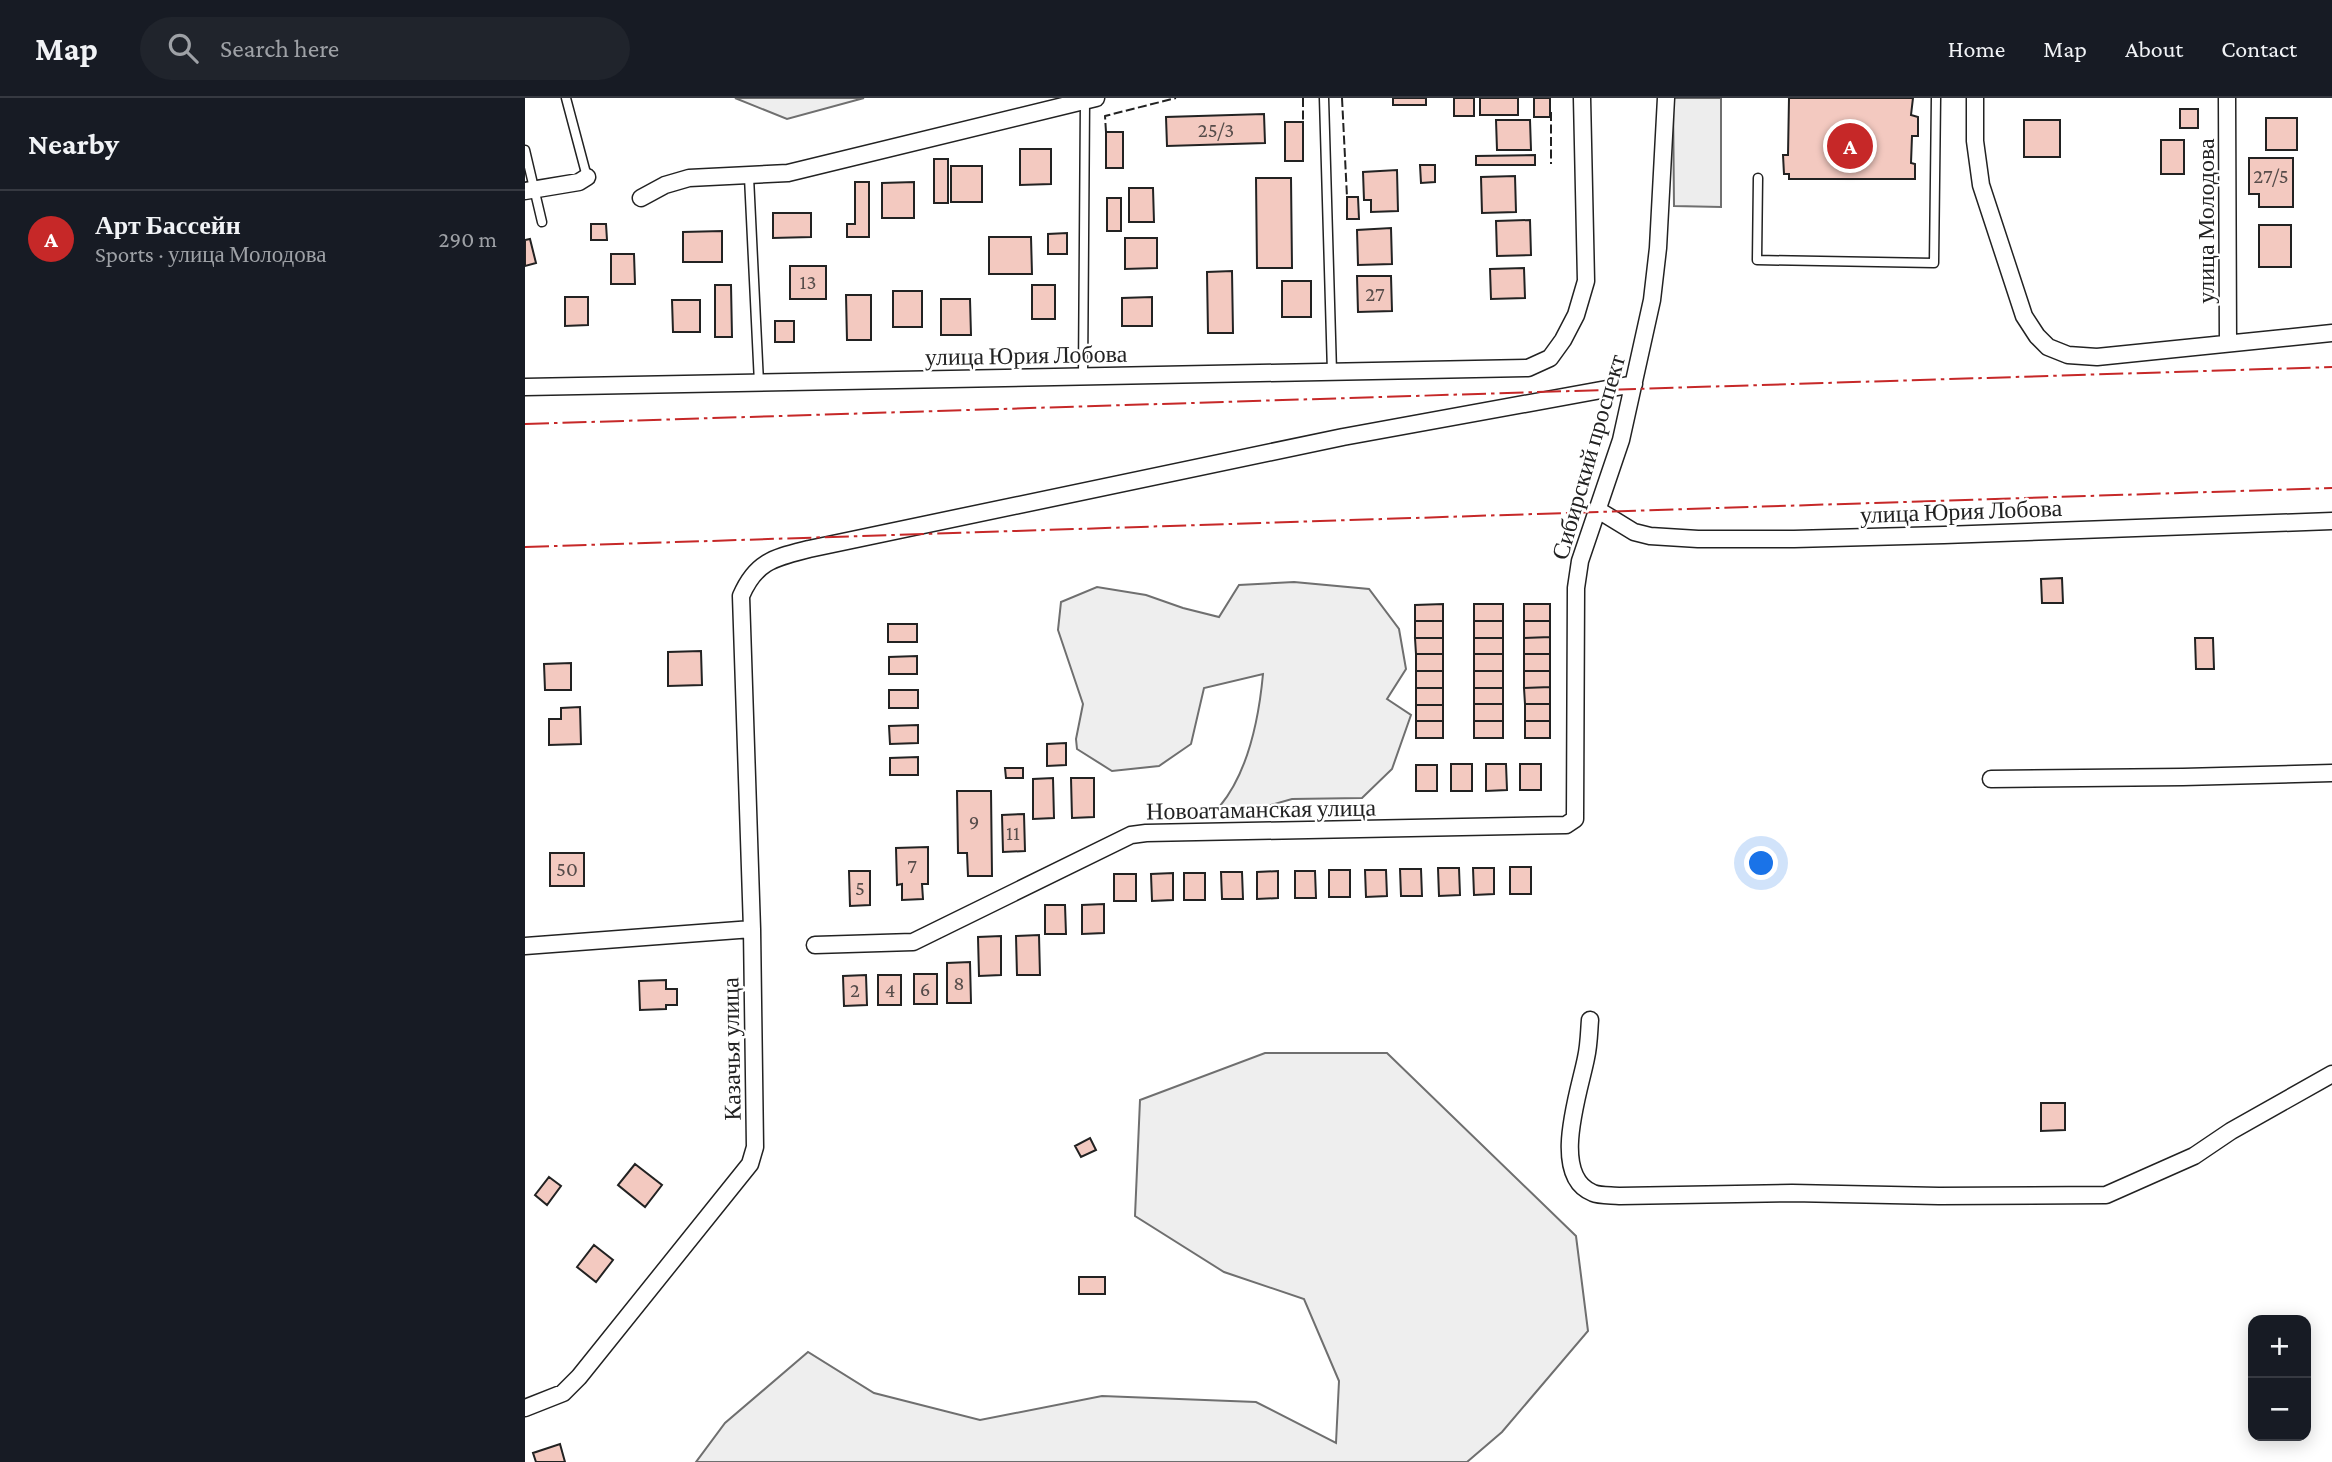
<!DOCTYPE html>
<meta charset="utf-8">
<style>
body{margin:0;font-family:"Crimson Pro",serif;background:#20242c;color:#f1f3f6}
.controls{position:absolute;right:21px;bottom:21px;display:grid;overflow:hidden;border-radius:14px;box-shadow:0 4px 18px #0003}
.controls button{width:63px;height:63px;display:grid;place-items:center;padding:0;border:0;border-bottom:2px solid #363941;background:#171b24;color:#f1f3f6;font:35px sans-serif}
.you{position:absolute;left:1237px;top:766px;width:24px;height:24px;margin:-18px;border:5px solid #fff;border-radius:50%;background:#1a73e8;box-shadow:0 0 0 10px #1a73e833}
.badge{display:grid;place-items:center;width:46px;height:46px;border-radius:50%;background:#c62828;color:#fff;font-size:23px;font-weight:700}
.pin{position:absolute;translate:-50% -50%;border:4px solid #fff;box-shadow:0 2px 7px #0006}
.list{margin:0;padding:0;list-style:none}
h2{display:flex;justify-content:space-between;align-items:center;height:91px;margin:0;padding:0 28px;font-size:30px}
h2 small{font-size:23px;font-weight:400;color:#9ea1a6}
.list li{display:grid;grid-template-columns:46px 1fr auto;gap:21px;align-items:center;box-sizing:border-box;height:98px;padding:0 28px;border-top:2px solid #363941}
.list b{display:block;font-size:26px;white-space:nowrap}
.list p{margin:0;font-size:23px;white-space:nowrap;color:#9ea1a6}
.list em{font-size:23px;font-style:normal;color:#9ea1a6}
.icon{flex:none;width:38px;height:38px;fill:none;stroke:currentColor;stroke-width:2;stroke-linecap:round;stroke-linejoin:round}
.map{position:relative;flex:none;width:1807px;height:1364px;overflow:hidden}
header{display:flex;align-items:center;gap:42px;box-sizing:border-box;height:98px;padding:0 35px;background:#171b24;border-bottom:2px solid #363941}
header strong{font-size:33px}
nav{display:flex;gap:38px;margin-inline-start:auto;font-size:24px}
.search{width:490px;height:63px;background:#20242c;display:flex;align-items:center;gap:18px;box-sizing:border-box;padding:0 24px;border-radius:38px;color:#9ea1a6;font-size:26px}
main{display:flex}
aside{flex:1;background:#171b24}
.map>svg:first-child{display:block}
.green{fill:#eee;stroke:#6f6f6f;stroke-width:2}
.parking{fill:#ededed;stroke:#6f6f6f;stroke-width:2}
.building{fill:#f3c9c0;stroke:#222;stroke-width:2}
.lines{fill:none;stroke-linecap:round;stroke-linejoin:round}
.service-casing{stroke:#222;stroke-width:11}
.minor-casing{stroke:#222;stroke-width:19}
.service{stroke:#fff;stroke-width:8}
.minor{stroke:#fff;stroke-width:16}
.fence{stroke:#222;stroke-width:2;stroke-dasharray:9 3.5;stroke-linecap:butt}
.power{stroke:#c62828;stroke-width:2;stroke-dasharray:24 5 3.5 5;stroke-linecap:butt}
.labels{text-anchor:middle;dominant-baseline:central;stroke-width:5;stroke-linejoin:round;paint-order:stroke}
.number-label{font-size:21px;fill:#564c4a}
.street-label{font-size:24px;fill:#222;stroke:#fff}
</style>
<header>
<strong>Map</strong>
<div class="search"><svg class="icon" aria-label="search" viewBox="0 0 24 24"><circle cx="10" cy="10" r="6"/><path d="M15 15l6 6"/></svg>Search here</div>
<nav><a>Home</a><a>Map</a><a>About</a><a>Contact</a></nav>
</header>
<main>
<aside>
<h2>Nearby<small></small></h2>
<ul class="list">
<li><span class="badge">A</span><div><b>Арт Бассейн</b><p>Sports · улица Молодова</p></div><em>290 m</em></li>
</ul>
</aside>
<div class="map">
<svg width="1807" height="1364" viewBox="0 0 1807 1364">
<rect width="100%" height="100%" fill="#fff"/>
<path class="green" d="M210 0H339L262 21Z
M769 484 844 491 874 531 881 571 862 601 886 617 867 671 837 700 767 701 701 720 695 708C723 674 734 619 738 576L679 590 666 646 634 668 587 673 552 651 551 641 558 606 533 532 536 504 572 489 621 497 658 510 694 519 714 487Z
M740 955H862L1051 1138 1063 1233 977 1334 942 1364H171L200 1325 283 1254 349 1295 455 1322 577 1298 731 1304 811 1345 814 1283 779 1201 699 1174 610 1118 615 1002Z"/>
<path class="parking" d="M1148 0H1196V109L1149 108Z"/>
<path class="building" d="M868 0H901V7H868Z
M929 0H949V18H929Z
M955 0H993V17H955Z
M1009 0H1025V19H1009Z
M1264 0H1388L1386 17 1393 19V38H1387L1386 65 1390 66V81H1264V76H1259L1258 57H1263Z
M1655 11H1673V30H1655Z
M739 16 740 45 642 48 641 19Z
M1741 20H1772V52H1741Z
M971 22H1005L1006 52H972Z
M1499 22H1535V59H1499Z
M760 24H778V63H760Z
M581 34H598V70H581Z
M1636 42H1659V76H1636Z
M495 51H526V86L495 87Z
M1010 57V67H951V58Z
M1724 60H1768V109H1734V96H1724Z
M409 61H423V105H409Z
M895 67H910V84L896 85Z
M426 68H457V104H426Z
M872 72 873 113 846 114V102H839L838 74Z
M990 78 991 114 957 115 956 79Z
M731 80H766L767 170H732Z
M330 84H344V139H322V126H330Z
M389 84V120H357V85Z
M604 90H628L629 124H604Z
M822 99H833L834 121H822Z
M582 100H596V133H582Z
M248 115H286V139L248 140Z
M1005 122 1006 157 972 158 971 123Z
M66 126H81L82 142H66Z
M1734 127H1766V169H1734Z
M866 130 867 166 833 167 832 132Z
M197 133V164H158V134Z
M542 135V156H523V136Z
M464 139H506L507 176H464Z
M600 140H632V170L600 171Z
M5 141 11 165 0 168V142Z
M86 156H109L110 186H86Z
M265 168H301V201H265Z
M999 170 1000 200 966 201 965 171Z
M707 173 708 235H683L682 174Z
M832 178H866L867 213 833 214Z
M757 183H786V219H757Z
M190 187H206L207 239H190Z
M507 187H530V221H507Z
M368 193H397V229H368Z
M321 197H346V242H322Z
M40 199H63V227L40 228Z
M627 199V228H597V200Z
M416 201H445L446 237H416Z
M147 202H175V234H148Z
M250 223H269V244H250Z
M1537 480 1538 505H1517L1516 481Z
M918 506V523H890V507Z
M949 506H978V523H949Z
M999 506H1025V523H999Z
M890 523H918V540H890Z
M949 523H978V540H949Z
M999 523H1025V539L999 540Z
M363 526H392V544H363Z
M1025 539V556H999V540Z
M890 540H918V556H891Z
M949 540H978V556H949Z
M1670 540H1688L1689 571H1671Z
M176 553 177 587 143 588V554Z
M891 556H918V573H891Z
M949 556H978V573H949Z
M999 556H1025V573H999Z
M392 558V576H364V559Z
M46 565V592H20L19 566Z
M891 573H918V590H891Z
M949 573H978V590H949Z
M999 573H1025V589L999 590Z
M1025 589V606H1000L999 590Z
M891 590H918V607H891Z
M949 590H978V606H949Z
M364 592H393V610H364Z
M949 606H978V623H949Z
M1000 606H1025V623H1000Z
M891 607H918V623H891Z
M55 609 56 646 24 647V621H36V610Z
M891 623H918V640H891Z
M949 623H978V640H949Z
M1000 623H1025V640H1000Z
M393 627V645L365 646 364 628Z
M541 645V667L522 668V646Z
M393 659V677H365V660Z
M926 666H947V693H926Z
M961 666H981L982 692 961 693Z
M995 666H1016V692H995Z
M891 667H912V693H891Z
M480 670H498V680H481Z
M528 680 529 720 508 721V681Z
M546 680H569V719L547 720Z
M432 693H466L467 778H443L442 755H433Z
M499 716 500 753 478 754 477 717Z
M403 749V786H397L398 801 377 802V786L372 787 371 750Z
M25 755H59V788H25Z
M985 769H1006V796H985Z
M913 770H934L935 797 914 798Z
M948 770H969V796L949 797Z
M875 771H896L897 798H876Z
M804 772H825V799H804Z
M840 772H861L862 798 841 799Z
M324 773H345V807L325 808Z
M753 773V800L732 801V774Z
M770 773H790L791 800H770Z
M696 774H717L718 801H697Z
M648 775V802L627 803 626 776Z
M659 775H680V802H659Z
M589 776H611V803H589Z
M579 806V835L557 836V807Z
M520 807H540L541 836H520Z
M514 837 515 877H492L491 838Z
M476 838V877L454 878 453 839Z
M445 864 446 905H422V865Z
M389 876H412V906H389Z
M341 877 342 907 319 908 318 878Z
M353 877H376V907H353Z
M141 882V891H152V907H141V911L115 912 114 883Z
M1516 1005H1540V1032L1516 1033Z
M565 1040 571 1052 556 1059 550 1048Z
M110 1066 137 1087 120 1109 93 1087Z
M24 1079 36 1088 22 1107 10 1097Z
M69 1147 88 1162 71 1184 52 1169Z
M554 1179H580V1196H554Z
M35 1346 40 1364H11L8 1355Z"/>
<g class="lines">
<g class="service-casing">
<path id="service" d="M41 0 62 79
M799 0 807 274
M0 52 17 124
M224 79 234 285
M1233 80 1232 162 1409 165 1411 0
M558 279 560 3"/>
</g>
<g class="minor-casing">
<path id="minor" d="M1450 0V43L1456 87 1499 218 1512 238 1523 249 1543 257 1572 259 1807 235
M1702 0 1703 245
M0 93 54 84 62 79
M116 100 140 87 164 80 263 75 571 0
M0 289 1003 270 1025 260 1038 242 1051 217 1061 183 1057 0
M1073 412 1109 434 1125 438 1173 441H1269L1419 437 1807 423
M1466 681 1658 679 1807 675
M290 847 388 844 606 737 621 735 1041 727 1050 721 1051 490 1055 463 1096 342 1127 202 1133 150 1141 0
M0 848 227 831
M1065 922C1064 934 1064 947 1061 960 1055 992 1024 1078 1068 1095 1075 1098 1087 1097 1095 1098L1267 1095 1414 1098 1581 1097 1669 1058 1706 1033 1807 976
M0 1310 38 1295 54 1279 225 1066 230 1049 227 831 216 498C231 463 249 460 284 451L818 339 1109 286"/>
</g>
<use href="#service" class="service"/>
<use href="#minor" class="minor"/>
<path class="fence" d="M778 0V24
M817 0 822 99
M1026 14V66
M581 34 580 18 651 0"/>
<path class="power" d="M0 326 1807 269
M0 449 1807 390"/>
</g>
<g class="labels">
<g class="number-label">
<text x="691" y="32">25/3</text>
<text x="1746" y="78">27/5</text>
<text x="283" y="184">13</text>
<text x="850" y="196">27</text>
<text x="449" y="724">9</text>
<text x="488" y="735">11</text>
<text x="387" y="768">7</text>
<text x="42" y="771">50</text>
<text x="335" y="790">5</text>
<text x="434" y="885">8</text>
<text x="400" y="891">6</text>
<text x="330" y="892">2</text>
<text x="365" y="892">4</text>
</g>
<g class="street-label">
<text transform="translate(1680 123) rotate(-90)">улица Молодова</text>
<text transform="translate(501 257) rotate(-1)">улица Юрия Лобова</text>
<text transform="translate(1063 359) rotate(-74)">Сибирский проспект</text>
<text transform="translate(1436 413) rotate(-2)">улица Юрия Лобова</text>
<text transform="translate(736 711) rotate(-1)">Новоатаманская улица</text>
<text transform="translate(206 951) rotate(-91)">Казачья улица</text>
</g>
</g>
</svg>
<div class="controls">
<button>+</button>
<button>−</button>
</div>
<div class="you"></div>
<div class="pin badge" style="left:1325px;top:48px">A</div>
</div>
</main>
